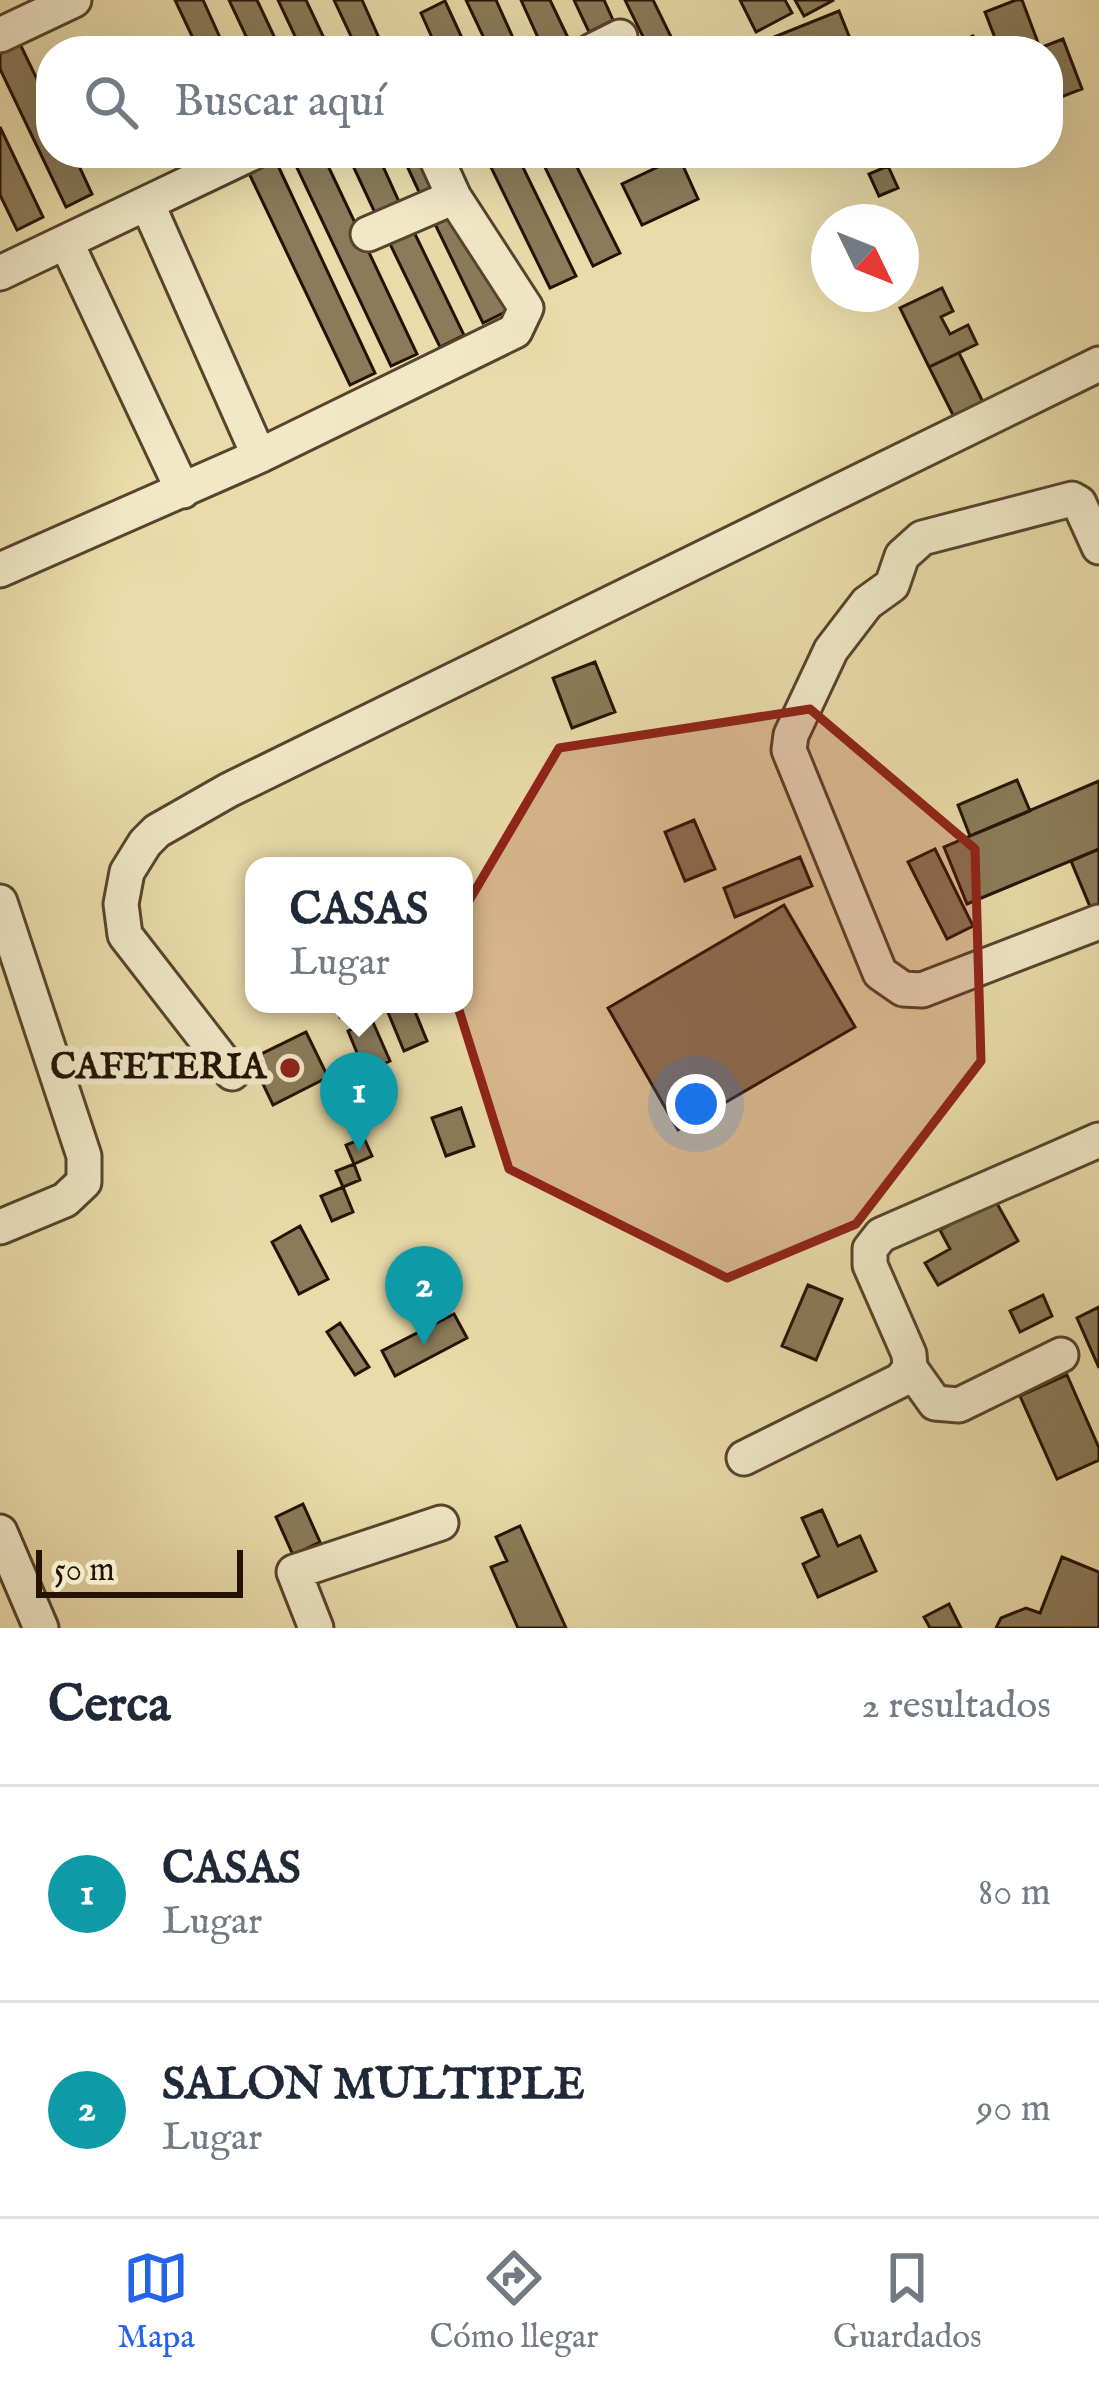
<!DOCTYPE html>
<html lang="es">
<meta charset="utf-8">
<style>
body{margin:0;font-family:"IM FELL English",serif;background:#f6f6f7;color:#1f2937}
.compass{position:absolute;left:811px;top:204px;width:108px;height:108px;border-radius:50%;background:#fff;box-shadow:0 12px 48px #0002;rotate:133deg}
.scale{position:absolute;left:36px;bottom:30px;width:207px;box-sizing:border-box;padding-left:12px;border:6px solid #251204;border-top:0;font-size:33px;line-height:42px;white-space:nowrap;color:#251204;-webkit-text-stroke:9px #f1e8c8;paint-order:stroke}
.you{position:absolute;left:696px;top:1104px;width:42px;height:42px;margin:-30px;border:9px solid #fff;border-radius:50%;background:#1a73e8;box-shadow:0 0 0 18px #1a73e833}
.badge{display:grid;place-items:center;width:78px;height:78px;border-radius:50%;background:#2563eb;color:#fff;font-size:39px;font-weight:700}
.pin{position:absolute;translate:-50% -99px;filter:drop-shadow(0 3px 6px #0008)}
.pin::after{content:'';position:absolute;top:63px;width:42px;height:36px;background:inherit;clip-path:polygon(0 0,100% 0,50% 100%)}
.popup{position:absolute;left:245px;top:857px;width:228px;height:156px;box-sizing:border-box;display:grid;place-content:center;border-radius:24px;background:#fff;filter:drop-shadow(0 3px 9px #0005);font-size:39px;white-space:nowrap;color:#747a83}
.popup b{font-size:45px;color:#1f2937}
.popup::after{content:'';position:absolute;left:50%;top:100%;margin-left:-24px;border:24px solid transparent;border-top-color:#fff}
.list{margin:0;padding:0;list-style:none}
h2{display:flex;justify-content:space-between;align-items:center;height:156px;margin:0;padding:0 48px;font-size:51px}
h2 small{font-size:39px;font-weight:400;color:#747a83}
.list li{display:grid;grid-template-columns:78px 1fr auto;gap:36px;align-items:center;box-sizing:border-box;height:216px;padding:0 48px;border-top:3px solid #e0e1e3}
.list b{display:block;font-size:45px;white-space:nowrap}
.list p{margin:0;font-size:39px;white-space:nowrap;color:#747a83}
.list em{font-size:39px;font-style:normal;color:#747a83}
.icon{flex:none;width:66px;height:66px;fill:none;stroke:currentColor;stroke-width:2;stroke-linecap:round;stroke-linejoin:round}
.map{position:relative;flex:none;width:1099px;height:1628px;overflow:hidden}
.search{position:absolute;background:#fff;box-shadow:0 12px 48px #0002;left:36px;right:36px;top:36px;height:132px;display:flex;align-items:center;gap:30px;box-sizing:border-box;padding:0 42px;border-radius:48px;color:#747a83;font-size:45px}
.sheet{height:588px;background:#fff}
nav{display:flex;justify-content:space-around;align-items:center;box-sizing:border-box;height:168px;border-top:3px solid #e0e1e3;background:#fff;font-size:33px;color:#747a83}
nav a{display:grid;justify-items:center;gap:6px}
nav .on{color:#2563eb}
.map>svg:first-child{display:block}
.building{fill:#8b7b5a;stroke:#251204;stroke-width:3}
.lines{fill:none;stroke-linecap:round;stroke-linejoin:round}
.minor-casing{stroke:#56442e;stroke-width:39}
.minor{stroke:#f1e8c8;stroke-width:33}
.marked{fill:#8f2418;fill-opacity:0.2;stroke:#8f2418;stroke-width:9;stroke-linejoin:round}
.poi-dot{fill:#8f2418;stroke:#f1e8c8;stroke-width:4.5}
.labels{text-anchor:middle;dominant-baseline:central;stroke-width:12;stroke-linejoin:round;paint-order:stroke}
.poi-label{font-size:36px;font-weight:bold;fill:#251204;stroke:#f1e8c8;text-anchor:end}
</style>
<div class="map">
<svg width="1099" height="1628" viewBox="0 0 1099 1628">
<rect width="100%" height="100%" fill="#eadcaa"/>
<filter id="stains"><feTurbulence type="fractalNoise" baseFrequency=".00167" numOctaves="4"/><feColorMatrix values="0 0 0 0 .2 0 0 0 0 .09 0 0 0 0 .02 0 0 0 .5 -.17"/></filter>
<radialGradient id="worn" r=".72"><stop offset=".6" stop-color="#630" stop-opacity="0"/><stop offset="1" stop-color="#630" stop-opacity=".3"/></radialGradient>
<path class="building" d="M175 0H203L226 51H199Z
M229 0H257L281 51H253Z
M278 0H306L330 51H302Z
M334 0H362L379 38 357 49Z
M466 0H496L519 51H490Z
M521 0H550L570 42 544 51Z
M574 0H604L613 20 589 32Z
M625 0H653L678 51H650Z
M740 0H785L792 13 756 32Z
M795 0H834L804 16Z
M1016 0H1022L1040 48 1000 51 985 12Z
M445 1 468 51H438L421 13Z
M839 11 855 51H739Z
M973 36 979 51H938Z
M1063 39 1082 89 1048 102V51H1032Z
M20 44 51 108V153H73L92 194 66 207 0 69V54Z
M0 127 43 217 17 230 0 195Z
M290 153H322L417 354 391 366Z
M347 153H377L400 204 376 215Z
M401 153H430L444 182 420 194Z
M484 153H516L576 276 550 288Z
M538 153H570L620 253 593 266Z
M273 155 375 373 350 385 246 167Z
M679 157 698 199 642 225 622 184Z
M888 166 898 188 879 196 869 174Z
M458 208 507 311 483 323 433 220Z
M414 232 464 335 440 347 390 244Z
M942 288 953 311 941 317 950 334 968 325 977 344 929 367 900 308Z
M959 353 984 404 955 419 929 367Z
M595 662 615 712 572 728 553 678Z
M1017 780 1030 811 970 836 958 805Z
M1099 781V849L967 904 944 847Z
M694 820 715 869 685 881 665 832Z
M935 849 973 926 947 939 908 862Z
M1099 849V906L1091 909 1071 861Z
M800 857 812 886 735 917 724 888Z
M784 905 855 1027 678 1130 608 1008Z
M334 1004H362L364 1007 340 1017Z
M402 1004H412L427 1041 404 1051 387 1010Z
M372 1020 390 1061 365 1072 348 1031Z
M306 1032 328 1077 273 1105 251 1059Z
M461 1108 474 1146 446 1156 432 1118Z
M364 1138 372 1156 354 1164 346 1145Z
M354 1164 360 1180 343 1187 336 1171Z
M343 1187 353 1212 332 1221 321 1196Z
M995 1200 1018 1241 938 1285 925 1263 950 1249 940 1230Z
M300 1226 328 1279 299 1294 272 1242Z
M808 1285 842 1299 816 1360 782 1346Z
M1043 1295 1052 1316 1020 1332 1010 1311Z
M1099 1307V1368L1077 1318Z
M454 1314 467 1338 395 1376 382 1351Z
M340 1323 369 1367 355 1375 327 1332Z
M1067 1375 1099 1448V1460L1057 1479 1020 1396Z
M303 1504 320 1542 293 1555 276 1517Z
M822 1510 838 1546 860 1536 876 1571 818 1597 803 1564 819 1556 802 1518Z
M520 1526 566 1628H518L491 1567 507 1561 496 1537Z
M1062 1557 1099 1572V1628H996L1001 1618 1026 1608 1040 1613Z
M949 1604 961 1628H930L924 1617Z"/>
<g class="lines">
<g class="minor-casing">
<path id="minor" d="M0 35 74 0
M592 51 620 37
M147 203 259 456
M368 234 454 197
M66 242 183 491
M0 273 252 153
M1099 547 1079 503 1072 499 922 538 902 556 892 585 867 603 831 650 791 735 789 750 880 973 903 989 922 990 1099 922
M0 570 259 456 515 331 526 308 454 197 434 153
M0 902 84 1156V1182L65 1200 0 1227
M232 1073 125 935 121 904 127 872 145 843 157 831 229 790 1099 364
M1061 1355 959 1405 935 1403 910 1368 909 1354 870 1265V1249L881 1235 1099 1140
M744 1458 901 1380 910 1368
M0 1532 41 1628
M316 1628 294 1572 441 1523"/>
</g>
<use href="#minor" class="minor"/>
</g>
<path class="marked" d="M810 709 975 849 981 1061 856 1224 727 1278 509 1169 440 950 559 748Z"/>
<circle class="poi-dot" cx="290" cy="1068" r="12"/>
<g class="labels">
<g class="poi-label">
<text x="266" y="1068">CAFETERIA</text>
</g>
</g>
<rect width="100%" height="100%" filter="url(#stains)"/>
<rect width="100%" height="100%" fill="url(#worn)"/>
</svg>
<svg class="compass" viewBox="-18 -18 36 36"><path d="M0-13l5 13h-10z" fill="#e53935"/><path d="M0 13l5-13h-10z" fill="#747a83"/></svg>
<div class="scale">50 m</div>
<div class="you"></div>
<div class="pin badge" style="left:359px;top:1151px;background:#0f9aa8">1</div>
<div class="popup"><b>CASAS</b>Lugar</div>
<div class="pin badge" style="left:424px;top:1345px;background:#0f9aa8">2</div>
<div class="search"><svg class="icon" aria-label="search" viewBox="0 0 24 24"><circle cx="10" cy="10" r="6"/><path d="M15 15l6 6"/></svg>Buscar aquí</div>
</div>
<section class="sheet">
<h2>Cerca<small>2 resultados</small></h2>
<ul class="list">
<li><span class="badge" style="background:#0f9aa8">1</span><div><b>CASAS</b><p>Lugar</p></div><em>80 m</em></li>
<li><span class="badge" style="background:#0f9aa8">2</span><div><b>SALON MULTIPLE</b><p>Lugar</p></div><em>90 m</em></li>
</ul>
</section>
<nav>
<a class="on"><svg class="icon" aria-label="map" viewBox="0 0 24 24"><path d="M3 6l6-2 6 2 6-2v14l-6 2-6-2-6 2zM9 4v14M15 6v14"/></svg>Mapa</a>
<a><svg class="icon" aria-label="directions" viewBox="0 0 24 24"><path d="M12 3l9 9-9 9-9-9zM9 14v-3h6M13 9l2 2-2 2"/></svg>Cómo llegar</a>
<a><svg class="icon" aria-label="saved" viewBox="0 0 24 24"><path d="M7 4h10v16l-5-4-5 4z"/></svg>Guardados</a>
</nav>
